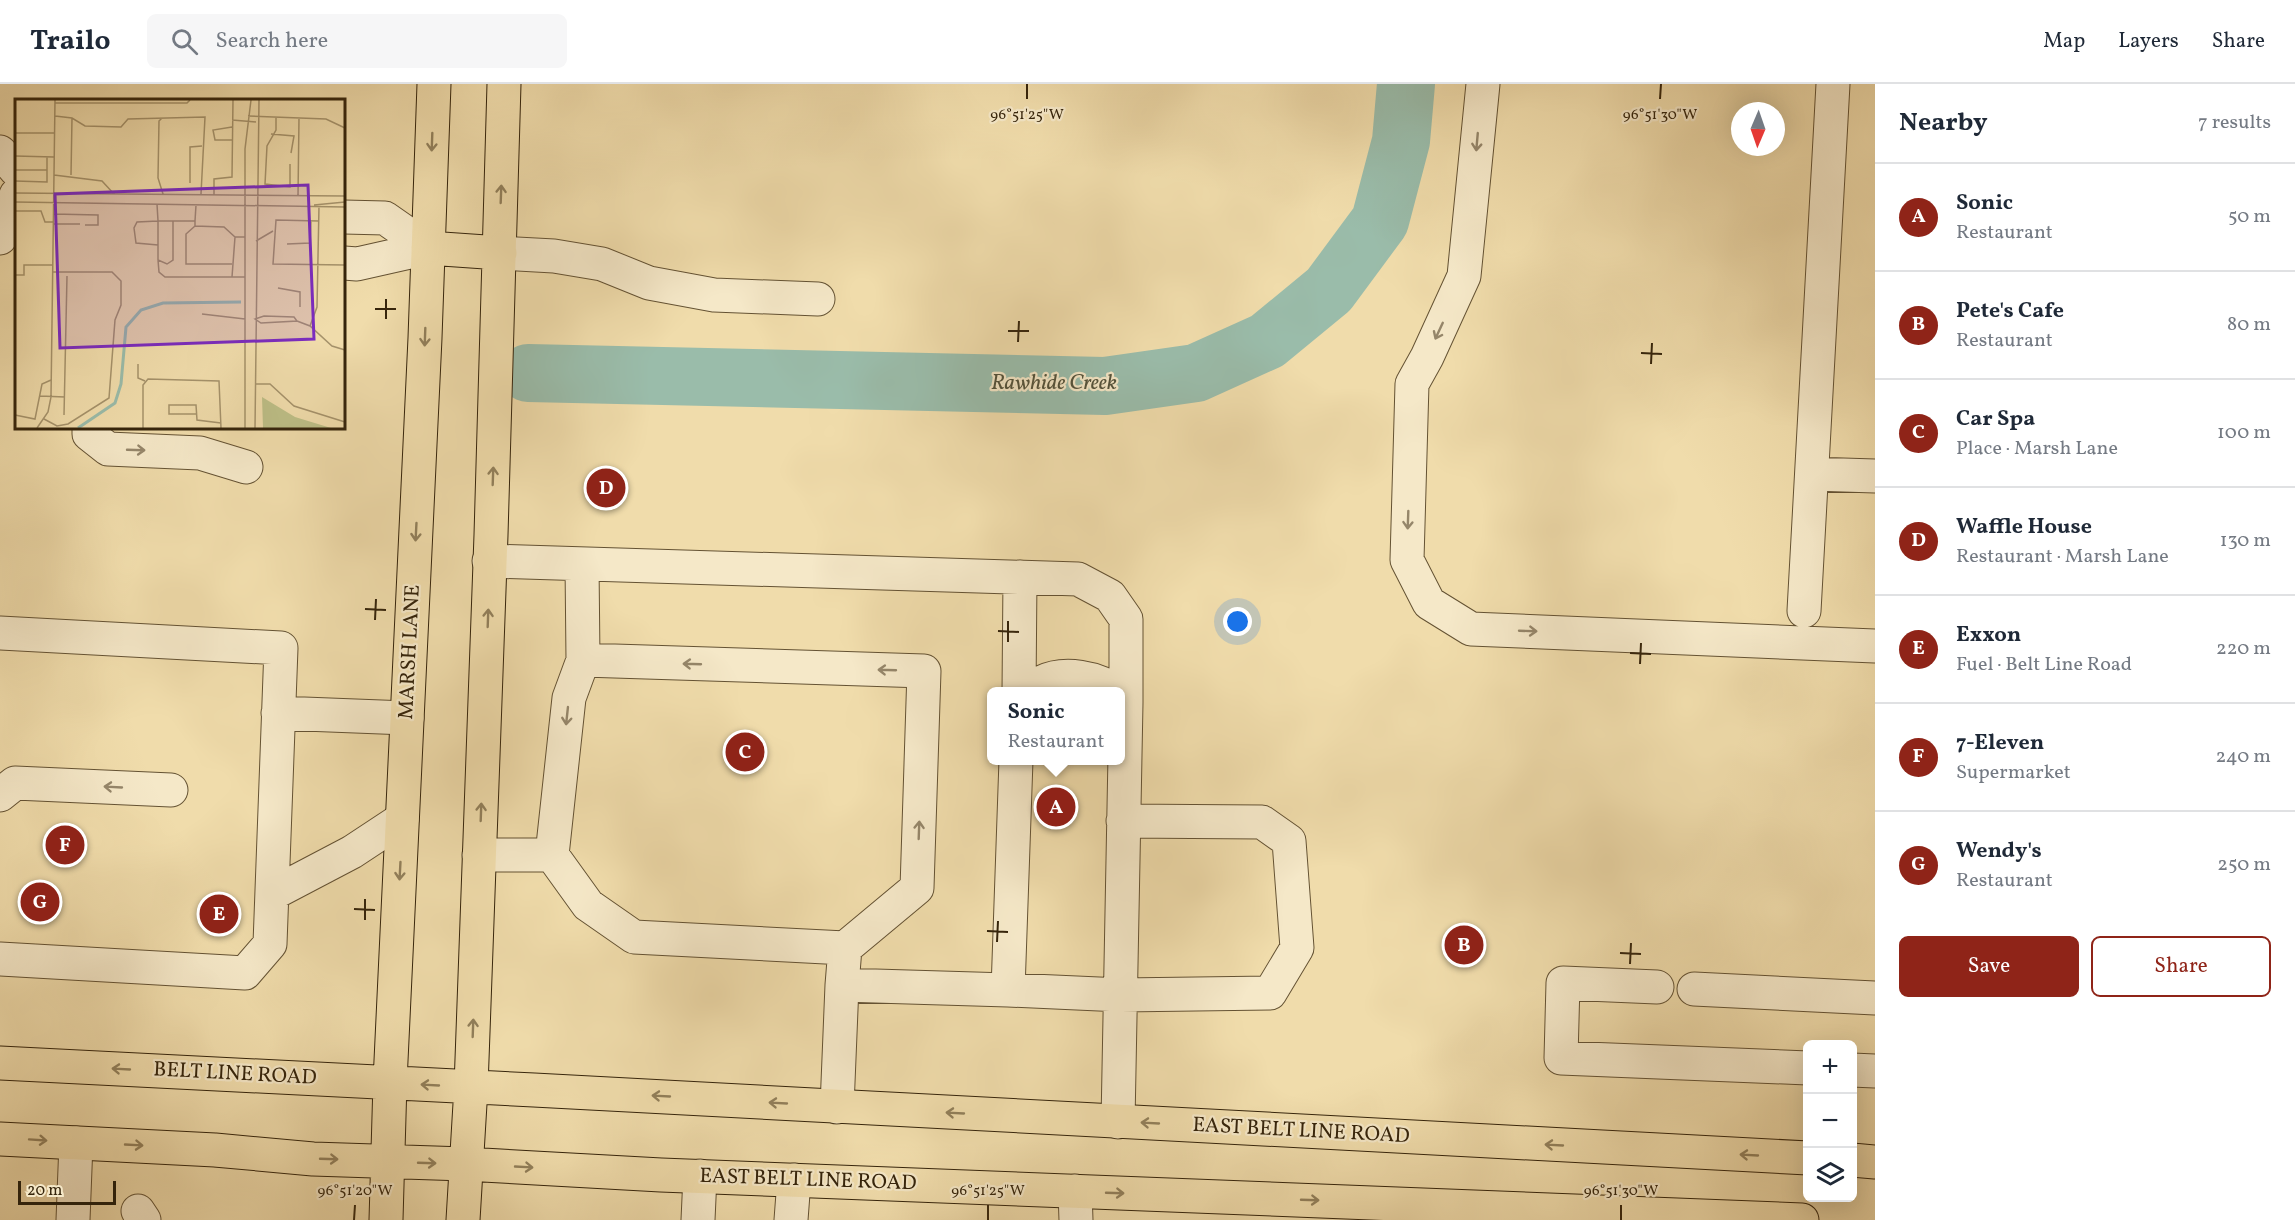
<!DOCTYPE html>
<meta charset="utf-8">
<style>
body{margin:0;font-family:Vollkorn,serif;background:#f6f6f7;color:#1f2937}
.controls{position:absolute;right:18px;bottom:18px;display:grid;overflow:hidden;border-radius:9px;box-shadow:0 6px 24px #0002}
.controls button{width:54px;height:54px;display:grid;place-items:center;padding:0;border:0;border-bottom:2px solid #e0e1e3;background:#fff;color:#1f2937;font:30px sans-serif}
.compass{position:absolute;left:1731px;top:18px;width:54px;height:54px;border-radius:50%;background:#fff;box-shadow:0 6px 24px #0002;rotate:182deg}
.scale{position:absolute;left:18px;bottom:15px;width:98px;box-sizing:border-box;padding-left:6px;border:3px solid #35240b;border-top:0;font-size:16px;line-height:21px;white-space:nowrap;color:#35240b;-webkit-text-stroke:4px #f5e8c8;paint-order:stroke}
.you{position:absolute;left:1238px;top:538px;width:21px;height:21px;margin:-15px;border:4px solid #fff;border-radius:50%;background:#1a73e8;box-shadow:0 0 0 9px #1a73e833}
.badge{display:grid;place-items:center;width:39px;height:39px;border-radius:50%;background:#8f2418;color:#fff;font-size:20px;font-weight:700}
.pin{position:absolute;translate:-50% -50%;border:3px solid #fff;box-shadow:0 2px 6px #0006}
.popup{position:absolute;left:987px;top:603px;width:138px;height:78px;box-sizing:border-box;display:grid;place-content:center;border-radius:9px;background:#fff;filter:drop-shadow(0 2px 4px #0005);font-size:20px;white-space:nowrap;color:#747a83}
.popup b{font-size:22px;color:#1f2937}
.popup::after{content:'';position:absolute;left:50%;top:100%;margin-left:-12px;border:12px solid transparent;border-top-color:#fff}
.list{margin:0;padding:0;list-style:none}
h2{display:flex;justify-content:space-between;align-items:center;height:78px;margin:0;padding:0 24px;font-size:26px}
h2 small{font-size:20px;font-weight:400;color:#747a83}
.list li{display:grid;grid-template-columns:39px 1fr auto;gap:18px;align-items:center;box-sizing:border-box;height:108px;padding:0 24px;border-top:2px solid #e0e1e3}
.list b{display:block;font-size:22px;white-space:nowrap}
.list p{margin:0;font-size:20px;white-space:nowrap;color:#747a83}
.list em{font-size:20px;font-style:normal;color:#747a83}
.actions{display:flex;gap:12px;padding:18px 24px}
.actions a{flex:1;padding:14px 0;border:2px solid #8f2418;border-radius:9px;text-align:center;font-size:21px;color:#8f2418}
.actions .main{background:#8f2418;color:#fff}
.icon{flex:none;width:33px;height:33px;fill:none;stroke:currentColor;stroke-width:2;stroke-linecap:round;stroke-linejoin:round}
.map{position:relative;flex:none;width:1875px;height:1136px;overflow:hidden}
header{display:flex;align-items:center;gap:36px;box-sizing:border-box;height:84px;padding:0 30px;background:#fff;border-bottom:2px solid #e0e1e3}
header strong{font-size:28px}
nav{display:flex;gap:33px;margin-inline-start:auto;font-size:21px}
.search{width:420px;height:54px;background:#f6f6f7;display:flex;align-items:center;gap:15px;box-sizing:border-box;padding:0 21px;border-radius:9px;color:#747a83;font-size:22px}
main{display:flex}
aside{flex:1;background:#fff}
.map>svg:first-child{display:block}
.lines{fill:none;stroke-linecap:round;stroke-linejoin:round}
.river{stroke:#9abcaa;stroke-width:58}
.minor-casing{stroke:#645233;stroke-width:35}
.major-casing{stroke:#35240b;stroke-width:35}
.minor{stroke:#f5e8c8;stroke-width:33}
.major{stroke:#f0dcab;stroke-width:33}
.oneway{stroke:#92805b}
.oneway2{stroke:#95866a}
.ticks{fill:none;stroke:#35240b;stroke-width:2}
.labels{text-anchor:middle;dominant-baseline:central;stroke-width:4.5;stroke-linejoin:round;paint-order:stroke}
.street-label{font-size:21px;fill:#35240b;stroke:#f5e8c8}
.water-label{font-size:22px;font-style:italic;fill:#53523b;stroke:#f5e8c8}
.inset-river{fill:none;stroke:#9abcaa;stroke-width:3}
.inset-road{fill:none;stroke:#a5926b;stroke-width:1.5}
.view{fill:#7b2cbf;fill-opacity:0.15;stroke:#7b2cbf;stroke-width:3}
.inset-edge{fill:none;stroke:#35240b;stroke-width:3}
.ticks-label{font-size:15px;text-anchor:middle;fill:#35240b;stroke:#f5e8c8;stroke-width:4.5;stroke-linejoin:round;paint-order:stroke}
</style>
<header>
<strong>Trailo</strong>
<div class="search"><svg class="icon" aria-label="search" viewBox="0 0 24 24"><circle cx="10" cy="10" r="6"/><path d="M15 15l6 6"/></svg>Search here</div>
<nav><a>Map</a><a>Layers</a><a>Share</a></nav>
</header>
<main>
<div class="map">
<svg width="1875" height="1136" viewBox="0 0 1875 1136">
<rect width="100%" height="100%" fill="#f0dcab"/>
<filter id="stains"><feTurbulence type="fractalNoise" baseFrequency=".00333" numOctaves="4"/><feColorMatrix values="0 0 0 0 .2 0 0 0 0 .09 0 0 0 0 .02 0 0 0 .5 -.17"/></filter>
<radialGradient id="worn" r=".72"><stop offset=".6" stop-color="#630" stop-opacity="0"/><stop offset="1" stop-color="#630" stop-opacity=".3"/></radialGradient>
<g class="lines">
<path class="river" d="M528 289 1105 302 1196 289 1267 257 1329 206 1380 137 1401 57 1406 0"/>
<g class="minor-casing">
<path id="minor" d="M1483 0 1464 192 1427 273 1412 300 1407 476 1429 519 1471 545 1875 562
M0 68 16 86
M344 133 385 134 428 164
M0 154 16 111
M500 169 554 172 602 180 649 199 714 211 818 215
M344 179 357 180 428 164
M89 344V350L108 365 200 369 246 383
M1812 390 1875 392
M489 477 1078 495 1110 512 1126 535V619
M1804 527 1833 0
M0 549 281 564 270 860 245 889 0 875
M583 576 924 587 917 804 845 864
M1019 608 1020 493
M1031 608C1035 604 1038 600 1042 598 1064 587 1098 593 1116 608
M278 629 407 634
M1016 676 1008 906 1121 911 1270 909 1297 864 1289 757 1262 738 1123 737
M0 711 15 699 171 706
M479 771H552L588 821 634 853 845 864 842 901
M552 771 569 614 583 576 582 480
M272 810 352 768 402 735
M1657 903 1563 899 1561 974 1808 984
M1694 905 1875 914
M1852 986 1875 987
M837 1023 842 901 1008 906
M1118 1038 1126 619 1120 613
M1075 1107 1076 1136
M138 1127 144 1136
M73 1136 76 1059
M698 1136 700 1092
M791 1136 794 1096"/>
</g>
<g class="major-casing">
<path id="major" d="M428 164 500 169
M0 979 534 1006 1808 1074
M0 1055 215 1066 313 1075 465 1080 661 1091 1802 1136
M1852 1076 1875 1078
M386 1136 390 998 425 254 434 0
M463 1136 471 1003 491 451 504 0"/>
</g>
<use href="#minor" class="minor"/>
<use href="#major" class="major"/>
</g>
<defs><path id="oneway-shaft" d="M-6 0H5M1.5-3L5.5 0L1.5 3" fill="none" stroke-width="1.6" stroke-linecap="round" stroke-linejoin="round" transform="scale(1.5)"/></defs>
<g class="oneway">
<use href="#oneway-shaft" transform="translate(432 58) rotate(92)"/>
<use href="#oneway-shaft" transform="translate(501 110) rotate(-88)"/>
<use href="#oneway-shaft" transform="translate(425 253) rotate(92)"/>
<use href="#oneway-shaft" transform="translate(493 392) rotate(-88)"/>
<use href="#oneway-shaft" transform="translate(416 448) rotate(93)"/>
<use href="#oneway-shaft" transform="translate(488 534) rotate(-88)"/>
<use href="#oneway-shaft" transform="translate(481 728) rotate(-88)"/>
<use href="#oneway-shaft" transform="translate(400 787) rotate(93)"/>
<use href="#oneway-shaft" transform="translate(473 944) rotate(-88)"/>
<use href="#oneway-shaft" transform="translate(121 985) rotate(-177)"/>
<use href="#oneway-shaft" transform="translate(430 1001) rotate(-177)"/>
<use href="#oneway-shaft" transform="translate(661 1012) rotate(-177)"/>
<use href="#oneway-shaft" transform="translate(778 1019) rotate(-177)"/>
<use href="#oneway-shaft" transform="translate(955 1029) rotate(-177)"/>
<use href="#oneway-shaft" transform="translate(1150 1039) rotate(-177)"/>
<use href="#oneway-shaft" transform="translate(38 1056) rotate(4)"/>
<use href="#oneway-shaft" transform="translate(134 1061) rotate(3)"/>
<use href="#oneway-shaft" transform="translate(1554 1061) rotate(-177)"/>
<use href="#oneway-shaft" transform="translate(1749 1071) rotate(-177)"/>
<use href="#oneway-shaft" transform="translate(329 1075) rotate(2)"/>
<use href="#oneway-shaft" transform="translate(427 1079) rotate(2)"/>
<use href="#oneway-shaft" transform="translate(524 1083) rotate(3)"/>
<use href="#oneway-shaft" transform="translate(1115 1109) rotate(2)"/>
<use href="#oneway-shaft" transform="translate(1310 1116) rotate(2)"/>
</g>
<g class="oneway2">
<use href="#oneway-shaft" transform="translate(1477 58) rotate(95)"/>
<use href="#oneway-shaft" transform="translate(1439 247) rotate(115)"/>
<use href="#oneway-shaft" transform="translate(136 366) rotate(2)"/>
<use href="#oneway-shaft" transform="translate(1408 436) rotate(92)"/>
<use href="#oneway-shaft" transform="translate(1528 547) rotate(2)"/>
<use href="#oneway-shaft" transform="translate(692 580) rotate(-178)"/>
<use href="#oneway-shaft" transform="translate(887 586) rotate(-178)"/>
<use href="#oneway-shaft" transform="translate(567 632) rotate(96)"/>
<use href="#oneway-shaft" transform="translate(113 703) rotate(-177)"/>
<use href="#oneway-shaft" transform="translate(919 746) rotate(-88)"/>
</g>
<path class="ticks" d="M1027 15V0M1660 15 1661 0M375 225H396M386 235V215M1008 247H1029M1018 258 1019 237M1641 269 1662 270M1651 280 1652 259M365 525 386 526M375 536 376 515M998 547 1019 548M1008 558V537M1630 569 1651 570M1640 580 1641 559M354 825 375 826M365 836V815M987 847 1008 848M997 858 998 837M1620 869 1641 870M1630 880 1631 859M354 1136 355 1121M988 1136V1121M1621 1136V1121"/>
<g class="labels">
<g class="street-label">
<text transform="translate(410 568) rotate(-87)">MARSH LANE</text>
<text transform="translate(235 990) rotate(3)">BELT LINE ROAD</text>
<text transform="translate(1301 1047) rotate(3)">EAST BELT LINE ROAD</text>
<text transform="translate(808 1096) rotate(2)">EAST BELT LINE ROAD</text>
</g>
<g class="water-label">
<text x="1054" y="299">Rawhide Creek</text>
</g>
</g>
<g transform="translate(15 15)">
<rect width="330" height="330" fill="#f0dcab"/>
<path d="M247 298 280 318 316 329H248Z" fill="#bdbf87"/>
<path class="inset-river" d="M63 329 100 304 106 285 111 228 126 211 148 204 226 203"/>
<path class="inset-road" d="M40 4H172L175 1M40 17 57 19 70 27 106 28 113 20 190 18 186 95M233 17 311 20 330 29M147 19 144 22 143 79 148 95M261 19V31L252 47 250 85 275 88V65M217 21 241 23M0 34H40M256 35 279 37 276 54M217 41H200L198 31 217 28M0 57 39 58M0 71H32V58M39 76 87 82 99 95M56 76 57 19M0 82 32 83V71M175 84V48L187 47M0 94 330 97M199 96V80L217 78 218 1M283 97 284 19M0 103 330 108M142 105 143 122V161L152 165 158 161V122H143L122 123 119 129 121 144 143 146M299 106 330 103M0 112H26L30 123H38M38 115 83 116V126H70M158 122H180L181 106M180 122V127L209 128 220 138H230M304 122 261 121 258 165 330 166M38 125H65M180 127 171 135V165H217M241 142 258 132M272 145 295 144 296 122M143 161 144 173 150 178H230M0 176H9V166H37M217 178 220 138M263 189 285 193V208M187 215 230 220M249 217 279 218 282 222 246 224 240 220ZM282 222 295 227 317 247 330 251M295 227 302 208 304 107M123 265V279L130 282M240 285H255L279 307 330 323M25 297 50 298M181 315H154V306H181L182 321 206 324M0 316 20 320 27 285 36 281M49 316 52 177M29 320 42 327 53 325 94 299 100 221 106 206V182L97 173H37M22 329 33 313 36 298 40 1M128 329V286L133 280 204 282 206 329M230 329V50L236 1M240 329 244 1"/>
<path class="view" d="M293 86 299 240 45 249 40 95Z"/>
<rect width="330" height="330" class="inset-edge"/>
</g>
<g class="ticks-label">
<text x="1027" y="35">96°51'25"W</text>
<text x="1660" y="35">96°51'30"W</text>
<text x="355" y="1111">96°51'20"W</text>
<text x="988" y="1111">96°51'25"W</text>
<text x="1621" y="1111">96°51'30"W</text>
</g>
<rect width="100%" height="100%" filter="url(#stains)"/>
<rect width="100%" height="100%" fill="url(#worn)"/>
</svg>
<div class="controls">
<button>+</button>
<button>−</button>
<button><svg class="icon" aria-label="layers" viewBox="0 0 24 24"><path d="M12 4l9 5-9 5-9-5zM3 14l9 5 9-5"/></svg></button>
</div>
<svg class="compass" viewBox="-18 -18 36 36"><path d="M0-13l5 13h-10z" fill="#e53935"/><path d="M0 13l5-13h-10z" fill="#747a83"/></svg>
<div class="scale">20 m</div>
<div class="you"></div>
<div class="pin badge" style="left:1056px;top:723px">A</div>
<div class="popup"><b>Sonic</b>Restaurant</div>
<div class="pin badge" style="left:1464px;top:861px">B</div>
<div class="pin badge" style="left:745px;top:668px">C</div>
<div class="pin badge" style="left:606px;top:404px">D</div>
<div class="pin badge" style="left:219px;top:830px">E</div>
<div class="pin badge" style="left:65px;top:761px">F</div>
<div class="pin badge" style="left:40px;top:818px">G</div>
</div>
<aside>
<h2>Nearby<small>7 results</small></h2>
<ul class="list">
<li><span class="badge">A</span><div><b>Sonic</b><p>Restaurant</p></div><em>50 m</em></li>
<li><span class="badge">B</span><div><b>Pete's Cafe</b><p>Restaurant</p></div><em>80 m</em></li>
<li><span class="badge">C</span><div><b>Car Spa</b><p>Place · Marsh Lane</p></div><em>100 m</em></li>
<li><span class="badge">D</span><div><b>Waffle House</b><p>Restaurant · Marsh Lane</p></div><em>130 m</em></li>
<li><span class="badge">E</span><div><b>Exxon</b><p>Fuel · Belt Line Road</p></div><em>220 m</em></li>
<li><span class="badge">F</span><div><b>7-Eleven</b><p>Supermarket</p></div><em>240 m</em></li>
<li><span class="badge">G</span><div><b>Wendy's</b><p>Restaurant</p></div><em>250 m</em></li>
</ul>
<div class="actions"><a class="main">Save</a><a>Share</a></div>
</aside>
</main>
